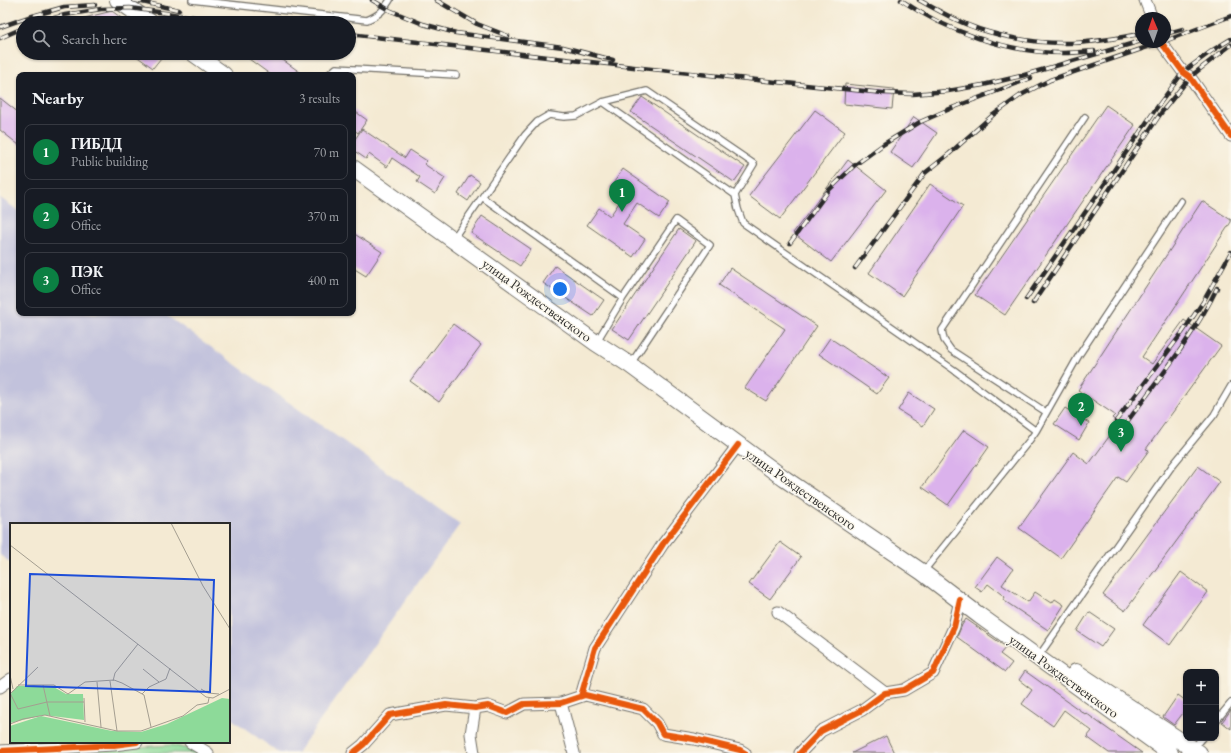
<!DOCTYPE html>
<meta charset="utf-8">
<style>
body{margin:0;font-family:"EB Garamond",serif;background:#20242c;color:#f1f3f6}
.controls{position:absolute;right:12px;bottom:12px;display:grid;overflow:hidden;border-radius:8px;box-shadow:0 1px 3px #0004}
.controls button{width:36px;height:36px;display:grid;place-items:center;padding:0;border:0;border-bottom:1px solid #363941;background:#171b24;color:#f1f3f6;font:20px sans-serif}
.compass{position:absolute;left:1135px;top:12px;width:36px;height:36px;border-radius:50%;background:#171b24;box-shadow:0 1px 3px #0004;rotate:358deg}
.you{position:absolute;left:560px;top:289px;width:14px;height:14px;margin:-10px;border:3px solid #fff;border-radius:50%;background:#1a73e8;box-shadow:0 0 0 6px #1a73e833}
.badge{display:grid;place-items:center;width:26px;height:26px;border-radius:50%;background:#0b8043;color:#fff;font-size:13px;font-weight:700}
.pin{position:absolute;translate:-50% -33px;filter:drop-shadow(0 1px 2px #0008)}
.pin::after{content:'';position:absolute;top:21px;width:14px;height:12px;background:inherit;clip-path:polygon(0 0,100% 0,50% 100%)}
.list{margin:0;padding:0;list-style:none}
h2{display:flex;justify-content:space-between;align-items:center;height:52px;margin:0;padding:0 16px;font-size:17px}
h2 small{font-size:13px;font-weight:400;color:#9ea1a6}
.list li{display:grid;grid-template-columns:26px 1fr auto;gap:12px;align-items:center;box-sizing:border-box;height:56px;margin:0 8px 8px;padding:0 8px;border:1px solid #363941;border-radius:8px}
.list b{display:block;font-size:15px;white-space:nowrap}
.list p{margin:0;font-size:13px;white-space:nowrap;color:#9ea1a6}
.list em{font-size:13px;font-style:normal;color:#9ea1a6}
.icon{flex:none;width:22px;height:22px;fill:none;stroke:currentColor;stroke-width:2;stroke-linecap:round;stroke-linejoin:round}
.map{position:relative;flex:none;width:1231px;height:753px;overflow:hidden}
.search{position:absolute;background:#171b24;box-shadow:0 1px 3px #0004;left:16px;top:16px;width:340px;height:44px;display:flex;align-items:center;gap:10px;box-sizing:border-box;padding:0 14px;border-radius:22px;color:#9ea1a6;font-size:15px}
.panel{position:absolute;background:#171b24;box-shadow:0 1px 3px #0004;left:16px;top:72px;width:340px;height:244px;border-radius:8px}
.map>svg:first-child{display:block}
.industrial{fill:#c2c2dc}
.green{fill:#8dda99;stroke:#5c8262}
.building{fill:#dbb2ec}
.lines{fill:none;stroke-linecap:round;stroke-linejoin:round}
.service-casing{stroke:#716e66;stroke-width:8}
.minor-casing{stroke:#716e66;stroke-width:13}
.secondary-casing{stroke:#716e66;stroke-width:18}
.service{stroke:#fff;stroke-width:5.5}
.minor{stroke:#fff;stroke-width:11}
.secondary{stroke:#fff;stroke-width:16}
.rail-casing{stroke:#2b2b2b;stroke-width:4.5}
.rail{stroke:#fbf7ec;stroke-width:3;stroke-dasharray:9;stroke-linecap:butt}
.cycleway-casing{stroke:#fbf7ec;stroke-width:8}
.cycleway{stroke:#e8590c;stroke-width:6}
.labels{text-anchor:middle;dominant-baseline:central;stroke-width:3;stroke-linejoin:round;paint-order:stroke}
.street-label{font-size:14px;fill:#2b2b2b;stroke:#fbf7ec}
.inset-road{fill:none;stroke:#a49e90;stroke-width:1}
.view{fill:#1d4ed8;fill-opacity:0.15;stroke:#1d4ed8;stroke-width:2}
.inset-edge{fill:none;stroke:#2b2b2b;stroke-width:2}
</style>
<div class="map">
<svg width="1231" height="753" viewBox="0 0 1231 753">
<rect width="100%" height="100%" fill="#fbf7ec"/>
<filter id="ink" filterUnits="userSpaceOnUse"><feTurbulence type="fractalNoise" baseFrequency=".025" numOctaves="2"/><feDisplacementMap in="SourceGraphic" scale="8" xChannelSelector="R" yChannelSelector="G"/><feConvolveMatrix kernelMatrix="1 2 1 2 8 2 1 2 1" color-interpolation-filters="sRGB"/></filter>
<filter id="wash" filterUnits="userSpaceOnUse"><feTurbulence type="fractalNoise" baseFrequency=".012" numOctaves="4" result="noise"/><feDisplacementMap in="SourceGraphic" scale="16" xChannelSelector="R" yChannelSelector="G"/><feGaussianBlur stdDeviation="0.9" result="paint"/><feColorMatrix in="noise" values="0 0 0 0 0 0 0 0 0 0 0 0 0 0 0 0 0 1.4 0 .05"/><feComposite in="paint" operator="in"/></filter>
<g filter="url(#wash)">
<rect width="100%" height="100%" fill="#f4ead3"/>
<path class="industrial" d="M0 198 19 211V313H163L460 524 297 753H279L229 717V524H11V563L0 555Z"/>
<path class="green" d="M172 745 196 751 199 753H25Z"/>
<g id="blocks">
<path class="building" d="M112 11 128 23H76V20Z
M132 53H165L153 68Z
M253 53H273L304 75H271L249 59Z
M845 84 894 89 892 109 844 104Z
M642 97 745 167 734 182 631 112Z
M0 98 19 113V145L0 130Z
M1106 105 1135 125 1005 315 975 295Z
M353 110 367 120 358 133 353 129Z
M815 110 845 132 780 219 749 196Z
M914 117 937 133 913 168 890 152Z
M362 129 405 158 410 150 427 161 424 164 445 178 435 194 417 182 420 177 392 158 387 167 369 154 366 159 353 150V142Z
M848 160 886 190 831 262 793 233Z
M623 169 670 202 659 218 637 203 623 224 645 239 633 257 587 225 599 208 610 216 623 197 610 188Z
M470 175 480 182 468 201 458 194Z
M930 184 963 206 902 296 869 273Z
M1202 201 1231 220V222L1142 357 1152 364 1184 320 1221 346 1146 449 1149 450 1126 482 1118 477 1061 558 1019 528 1073 452 1089 464 1119 423 1112 418 1115 415 1078 390Z
M482 216 531 249 520 266 471 233Z
M679 229 696 241 629 340 612 329Z
M353 233 382 252 366 276 353 268Z
M555 266 604 300 593 316 543 283Z
M730 268 817 326 766 401 745 388 785 329 719 285Z
M453 324 481 345 439 402 410 381Z
M830 338 889 378 877 394 819 354Z
M909 393 934 409 923 426 898 410Z
M1065 408 1089 423 1079 440 1054 424Z
M964 430 989 447 948 505 922 487Z
M1198 466 1220 482 1125 611 1103 595Z
M780 542 801 557 770 599 749 584Z
M997 557 1013 569 1002 585 1028 602 1035 592 1052 603 1055 599 1064 605 1048 630 1003 600 1005 597 988 584 982 592 975 587Z
M1181 572 1208 592 1170 645 1143 625Z
M1089 612 1114 629 1101 647 1077 631Z
M966 619 1006 647 1000 654 1012 663 1005 672 957 637 962 625Z
M1025 671 1085 714 1086 713 1098 722 1142 753H1109L1087 737 1092 731 1064 710 1053 726 1022 704 1032 690 1019 680Z
M1178 695 1186 701V709L1174 725 1163 717Z
M1231 710V729L1222 722Z
M886 736 894 753H852Z"/>
</g>
</g>
<g filter="url(#ink)">
<use href="#blocks" fill-opacity="0" stroke="#716e66" stroke-width="1"/>
<g class="lines">
<g class="service-casing">
<path id="service" d="M192 0 367 20C379 15 383 11 390 0
M328 75 336 68 456 75
M603 102 735 195
M482 197 623 298
M453 239 525 135 537 122 549 115 564 117 576 116 603 102 647 91 754 164 735 195 738 209 743 223 954 370 1036 431 1029 441 923 572
M597 341 623 298 676 220 710 245 630 365
M1046 412 951 350 944 340 942 330 1085 117
M1036 431 1079 355 1181 201
M1043 650 1172 466 1214 415 1231 386
M1216 721 1231 703
M1194 747 1202 738"/>
</g>
<g class="minor-casing">
<path id="minor" d="M1145 0 1152 18
M1161 42 1183 72 1190 77 1231 136
M778 612 885 693
M0 687 11 679
M581 696 595 648 663 544 738 445
M561 703 574 753
M190 742 208 753
M0 751 114 745 137 742
M353 753 363 745 390 715 446 705 475 708 488 706 507 713 524 704 561 703 585 695 643 709 657 723 663 734 694 739 740 750 745 753
M474 753 471 734 475 708
M800 753 821 731 862 710 885 693 904 690 933 673 954 627 960 600"/>
</g>
<g class="secondary-casing">
<path id="secondary" d="M118 0 151 23
M193 53 224 75
M353 168 596 343 630 365 785 479 922 572 980 616 1170 753
M1076 672 1199 753"/>
</g>
<use href="#service" class="service"/>
<use href="#minor" class="minor"/>
<use href="#secondary" class="secondary"/>
<g class="rail-casing">
<path id="rail" d="M133 0 179 10
M372 0 389 10 423 24 456 33 563 47 613 60
M436 0 477 24 508 36
M901 0C946 31 1008 53 1063 53 1073 53 1084 52 1094 51
M919 0C935 9 951 18 968 25 995 36 1033 43 1062 43 1088 44 1115 38 1141 34
M36 23 65 15 101 9 130 8 235 23
M0 27 29 17 64 7 95 5
M349 34 642 68 883 93 913 94 948 91 983 85 1021 76 1141 41
M1165 34 1183 29
M0 38 23 28
M1165 41 1231 16
M790 243 829 190 855 165 884 144 920 122 952 108 1031 78
M855 268 925 173 949 154 993 115 1021 95 1050 80 1162 42
M1026 299 1155 110 1183 72 1213 50 1231 39
M1033 303 1161 113 1190 77 1219 54 1231 45
M1116 421 1182 333 1203 302 1231 252
M1124 426C1157 381 1193 338 1217 288"/>
</g>
<use href="#rail" class="rail"/>
<g class="cycleway-casing">
<path id="cycleway" d="M1161 42 1183 72 1190 77 1231 136
M581 696 595 648 663 544 738 445
M0 751 114 745 137 742
M353 753 363 745 390 715 446 705 475 708 488 706 507 713 524 704 561 703 585 695 643 709 657 723 663 734 694 739 740 750 745 753
M800 753 821 731 862 710 885 693 904 690 933 673 954 627 960 600"/>
</g>
<use href="#cycleway" class="cycleway"/>
</g>
</g>
<g class="labels">
<g class="street-label">
<text transform="translate(537 300) rotate(36)">улица Рождественского</text>
<text transform="translate(801 489) rotate(35)">улица Рождественского</text>
<text transform="translate(1064 676) rotate(36)">улица Рождественского</text>
</g>
</g>
<g transform="translate(10 523)">
<rect width="220" height="220" fill="#f4ead3"/>
<path d="M7 163H42L56 171H73L74 197 34 192 0 200V172ZM212 175 220 176V220H0V203L31 193 102 208 131 209 157 201Z" fill="#8dda99"/>
<path class="inset-road" d="M161 0 193 63 220 106M0 22 196 174 203 175 220 166M133 146 149 159M0 152 3 166M100 158 107 208M103 158 105 150 128 121M87 159 91 204M8 162H44L58 171 75 159 104 157 112 160 134 172 141 204M33 162 40 193M191 166 198 170 209 171M0 170 8 186 37 179H74M0 171 28 144M132 171 139 164 156 156 160 145M74 175 75 199M0 201 13 196 35 192 107 208H131L173 193 187 182 198 180 199 175"/>
<path class="view" d="M20 51 204 57 200 169 16 163Z"/>
<rect width="220" height="220" class="inset-edge"/>
</g>
</svg>
<div class="controls">
<button>+</button>
<button>−</button>
</div>
<svg class="compass" viewBox="-18 -18 36 36"><path d="M0-13l5 13h-10z" fill="#e53935"/><path d="M0 13l5-13h-10z" fill="#9ea1a6"/></svg>
<div class="you"></div>
<div class="pin badge" style="left:622px;top:212px">1</div>
<div class="pin badge" style="left:1081px;top:426px">2</div>
<div class="pin badge" style="left:1121px;top:452px">3</div>
<div class="search"><svg class="icon" aria-label="search" viewBox="0 0 24 24"><circle cx="10" cy="10" r="6"/><path d="M15 15l6 6"/></svg>Search here</div>
<section class="panel">
<h2>Nearby<small>3 results</small></h2>
<ul class="list">
<li><span class="badge">1</span><div><b>ГИБДД</b><p>Public building</p></div><em>70 m</em></li>
<li><span class="badge">2</span><div><b>Kit</b><p>Office</p></div><em>370 m</em></li>
<li><span class="badge">3</span><div><b>ПЭК</b><p>Office</p></div><em>400 m</em></li>
</ul>
</section>
</div>
